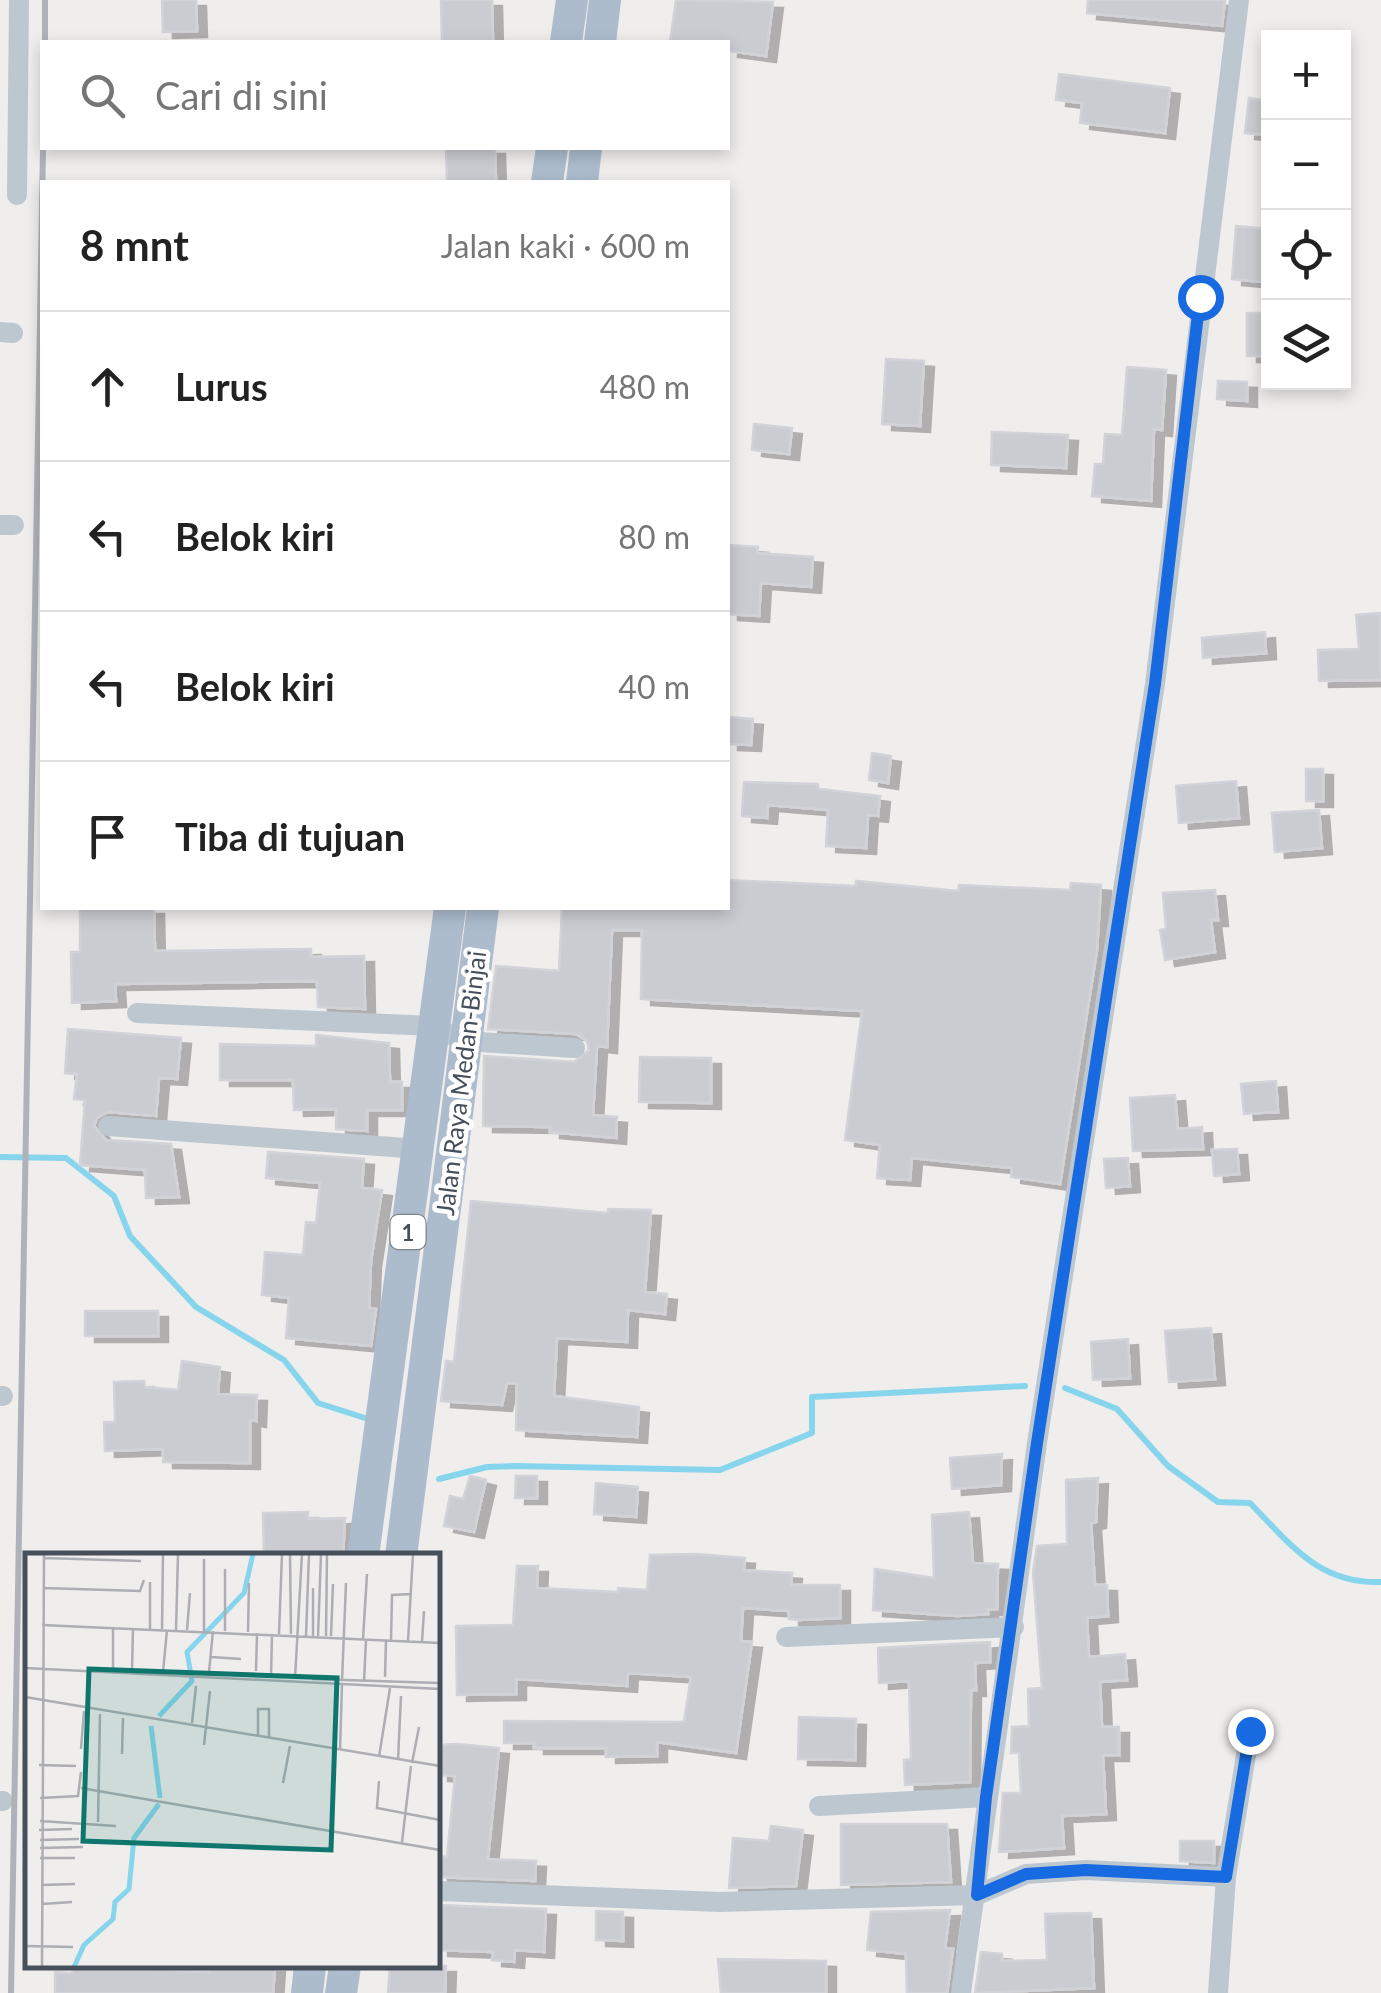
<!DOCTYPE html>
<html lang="id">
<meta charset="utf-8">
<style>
body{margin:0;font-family:Lato,sans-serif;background:#f2f2f2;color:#222}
.controls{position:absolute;right:30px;top:30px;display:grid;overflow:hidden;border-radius:0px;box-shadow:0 5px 15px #0003}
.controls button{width:90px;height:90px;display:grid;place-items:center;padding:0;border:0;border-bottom:2px solid #e0e0e0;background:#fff;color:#222;font:50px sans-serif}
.stop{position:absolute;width:30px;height:30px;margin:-22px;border:8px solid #176ae0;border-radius:50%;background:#fff}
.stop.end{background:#176ae0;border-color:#fff;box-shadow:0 2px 10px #0008}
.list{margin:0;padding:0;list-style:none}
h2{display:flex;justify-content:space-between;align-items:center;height:130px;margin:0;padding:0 40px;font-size:42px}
h2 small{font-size:32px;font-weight:400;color:#767676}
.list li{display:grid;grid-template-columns:65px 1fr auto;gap:30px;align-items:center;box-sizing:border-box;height:150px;padding:0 40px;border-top:2px solid #e0e0e0}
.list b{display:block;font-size:38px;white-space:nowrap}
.list em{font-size:32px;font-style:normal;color:#767676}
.icon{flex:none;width:55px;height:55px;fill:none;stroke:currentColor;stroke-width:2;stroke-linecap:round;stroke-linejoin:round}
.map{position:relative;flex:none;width:1381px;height:1993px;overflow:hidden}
.search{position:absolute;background:#fff;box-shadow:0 5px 15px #0003;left:40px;top:40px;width:690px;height:110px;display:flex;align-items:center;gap:25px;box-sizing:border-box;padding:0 35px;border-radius:0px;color:#767676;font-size:38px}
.panel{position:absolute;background:#fff;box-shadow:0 5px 15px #0003;left:40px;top:180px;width:690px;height:730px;border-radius:0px}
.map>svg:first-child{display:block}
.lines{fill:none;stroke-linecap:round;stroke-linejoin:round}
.stream{stroke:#87d5ec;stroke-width:6}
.building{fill:#caccd2;stroke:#d1d3d9;stroke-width:2.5;filter:url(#shadow)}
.minor{stroke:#bdc7d0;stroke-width:20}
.primary{stroke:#acbccd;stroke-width:32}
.rail{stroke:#afb2b8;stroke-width:6}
.route{stroke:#176ae0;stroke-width:12}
.labels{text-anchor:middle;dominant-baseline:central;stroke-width:9;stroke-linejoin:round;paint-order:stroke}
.shield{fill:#fff;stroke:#7d848c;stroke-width:2.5}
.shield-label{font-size:22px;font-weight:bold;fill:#45505b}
.street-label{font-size:25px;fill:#45505b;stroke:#fff}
.inset-river{fill:none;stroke:#87d5ec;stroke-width:5}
.inset-road{fill:none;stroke:#acaeb3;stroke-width:2.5}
.view{fill:#0f766e;fill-opacity:0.15;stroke:#0f766e;stroke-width:5}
.inset-edge{fill:none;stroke:#45505b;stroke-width:5}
</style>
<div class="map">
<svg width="1381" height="1993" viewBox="0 0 1381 1993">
<defs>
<filter id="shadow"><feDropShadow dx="10" dy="6" stdDeviation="0" flood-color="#0004"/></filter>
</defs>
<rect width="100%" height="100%" fill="#f0eded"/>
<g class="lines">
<path class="stream" d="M0 1157 66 1158 114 1196 130 1236 196 1307 284 1360 318 1403 365 1418
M1065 1388 1117 1409 1168 1466 1218 1502 1250 1503C1291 1545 1319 1584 1381 1582
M439 1479 487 1467 514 1466 720 1470 812 1433V1397L1025 1386"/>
</g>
<path class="building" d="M162 0H196L197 31 163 32Z
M441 0H492L493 42H442Z
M676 0 773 2 766 56 728 51V42H670Z
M1088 0H1225L1222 26 1087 13Z
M1059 74 1170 88 1165 133 1080 123 1082 103 1056 100Z
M1249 98 1268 101V135L1245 133Z
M446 148H495L496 182H447Z
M1236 226 1268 229 1263 282 1232 279Z
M1247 313H1268V356H1247Z
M886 359 924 361 920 426 882 424Z
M1127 367 1166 370 1162 430 1154 429 1151 501 1092 496 1095 464H1103L1105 434 1122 435Z
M1218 381 1247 382V401L1217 399Z
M754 424 792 428 789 454 752 450Z
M992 432 1068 435 1066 468 991 465Z
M728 545 758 547 757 553 813 557 811 587 761 583 759 616 728 614Z
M1381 613V680L1319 681 1318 650 1359 649 1356 615Z
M1265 632 1266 653 1203 658 1202 638Z
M728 717 753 719 751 745 728 744Z
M872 753 891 756 888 783 869 780Z
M1306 769H1323V801H1306Z
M1236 781 1239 818 1179 823 1176 786Z
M744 782 818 784V789L880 796 878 816 868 815 866 848 826 846 828 810 768 805 767 818 742 816Z
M1319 810 1322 848 1275 852 1272 813Z
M728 880 856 886V881L958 891 959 885 1070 890 1071 883 1101 885 1097 950 1060 1184 1011 1177 1012 1168 912 1158 910 1180 877 1178 880 1145 845 1140 862 1011 641 999 642 930H612L607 1047 597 1046 593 1115 617 1117 616 1138 550 1132V1127L483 1126 484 1056 574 1062 589 1050 587 1041 576 1034 488 1029 496 966 559 971 562 908H728Z
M1215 890 1218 920H1211L1215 952 1165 960 1160 930 1166 929 1163 893Z
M80 908H154L155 951 311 949V957L364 956 365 1009 318 1007 317 981 115 984 116 1001 72 1003 71 952H80Z
M68 1029 181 1038 177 1079 159 1078 156 1116 108 1112 97 1118 94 1126 106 1140 171 1144 179 1197 146 1198 145 1170 80 1165 85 1100 74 1099 77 1074 65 1073Z
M316 1035 389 1043 390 1082H402V1110H367V1131L336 1129V1109L294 1110 293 1080H220V1044L316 1046Z
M640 1057 711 1058V1103L639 1102Z
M1276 1081 1278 1112 1244 1114 1241 1084Z
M1175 1095 1178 1129 1202 1127 1203 1149 1133 1151 1130 1098Z
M1237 1149 1239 1174 1214 1176 1212 1150Z
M268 1152 364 1159 362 1188 382 1190 371 1261 369 1308 376 1309 371 1346 286 1338 289 1298 262 1295 265 1252 303 1255 306 1222 316 1223 320 1183 266 1178Z
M1128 1158 1130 1186 1106 1188 1104 1159Z
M471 1201 608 1213V1209L651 1210 645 1292 667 1294 665 1314 628 1310 627 1342 557 1338 554 1396 639 1407 637 1437 516 1430 517 1384 507 1383 502 1405 441 1401 446 1361 454 1362Z
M85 1311H158V1336H85Z
M1211 1328 1215 1379 1169 1382 1165 1331Z
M1128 1339 1130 1378 1093 1380 1091 1342Z
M182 1361 220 1367 218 1394 257 1395 256 1421 250 1420V1463L163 1462V1449L105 1451 104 1422H115L114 1382 144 1381 145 1387 178 1390Z
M1002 1454 1001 1485 952 1489 950 1458Z
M470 1476 486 1480 474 1532 444 1526 450 1496 463 1499Z
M516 1476H537V1498H515Z
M1098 1478 1096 1522 1091 1523 1095 1585H1107L1108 1616 1087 1618 1089 1657 1125 1654 1127 1680 1100 1682 1102 1727H1119V1755H1103L1106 1814 1062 1816 1064 1848 999 1852 1003 1793H1021L1019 1753H1011L1012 1727 1029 1726 1028 1689 1042 1688 1033 1572 1037 1546 1067 1544 1066 1480Z
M596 1483 638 1487 636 1517 594 1514Z
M308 1512V1519L345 1518 343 1556H264L263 1513Z
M969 1512 973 1563 998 1564 997 1609H988V1614L957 1616 873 1610 875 1569 934 1578 932 1515Z
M695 1554 745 1558 744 1570 792 1573 791 1585H840V1618L797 1620 789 1619V1611L743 1608 741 1641 752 1642 736 1753 657 1742V1756L606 1757V1748H534V1743H504V1721L684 1722 691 1677 628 1673 627 1686 516 1679V1694L457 1695 456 1626 513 1625 517 1566H538L537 1588 618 1592V1588L647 1590 650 1555Z
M990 1642V1662L975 1663 976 1690H971L970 1782 905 1785 904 1760 911 1759 909 1681 879 1683 878 1648Z
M799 1717 856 1719 855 1760 798 1759Z
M458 1744 499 1748 488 1859 536 1861 535 1881 438 1877V1856L447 1857 455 1776 438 1775V1745Z
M841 1824H947L951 1882 841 1885Z
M771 1826 803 1830 796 1886 729 1888 733 1838 769 1841Z
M1180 1841H1214V1863L1180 1861Z
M438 1905 546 1909 544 1952 515 1950 514 1962 492 1960 493 1952 438 1950Z
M950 1910 945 1948 953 1949 947 1993H907L906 1954 867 1950 871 1912Z
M596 1911 623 1912V1941L596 1940Z
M1091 1913 1094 1988 975 1993 981 1952 1002 1954V1961L1047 1960 1045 1914Z
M718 1959 826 1961V1993H721Z
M73 1966 210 1972V1966H275L273 1993H55V1972L72 1973Z
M390 1966H446L445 1993H388Z"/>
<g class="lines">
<path class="minor" d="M17 195 19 0
M0 332 13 333
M0 525H14
M137 1013 433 1026 464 1041 575 1048
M108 1126 419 1149
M0 1396H3
M786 1637 1014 1627
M0 1801H3
M819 1806 986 1797
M438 1891 720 1902 977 1895 1026 1874 1086 1870 1226 1877
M961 1993 1037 1443 1155 684 1239 0
M1218 1993 1226 1877 1250 1731"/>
<path class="primary" d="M566 42 572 0
M600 42 605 0
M547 182 552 148
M582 182 586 148
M363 1556 450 908
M401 1556 483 908
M307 1993 310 1966
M341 1993 345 1966"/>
<path class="rail" d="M45 42V0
M11 1993 43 148"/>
</g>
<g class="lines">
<path class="route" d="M1200 297 1155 684 1037 1443 986 1797 977 1895 1026 1874 1086 1870 1226 1877 1250 1731"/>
</g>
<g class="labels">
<rect class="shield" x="390.5" y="1215" width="35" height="34" rx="8"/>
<g class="shield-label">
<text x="408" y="1232">1</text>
</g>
<g class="street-label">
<text transform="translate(460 1083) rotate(-83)">Jalan Raya Medan-Binjai</text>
</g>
</g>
<g transform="translate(25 1553)">
<rect width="415" height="415" fill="#f0eded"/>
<path class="inset-river" d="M134 163 167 128 162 99 219 40 228 1M126 173 135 245M49 414 59 392 88 366 90 349 104 336 109 285 134 251"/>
<path class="inset-road" d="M265 1 266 81M19 5 116 8M200 16V78M18 35 115 38 119 27M17 72 415 90M125 76V29M137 76 138 1M151 77 153 1M162 77 165 40M179 78V6M223 79 224 30M254 81 257 1M281 83 284 1M288 83V35M293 83 296 1M301 83 302 1M306 83 308 31M338 86 342 21M366 88 367 42 386 41M383 88 388 1M397 89 399 58M186 104 216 106M0 115 415 136M107 117 108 75M88 118V74M231 118 232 80M138 119 142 77M184 119 188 78M246 124 247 81M360 124 361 87M270 125 277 1M287 126 415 130M317 128 321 30M339 129 341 87M0 144 415 213M167 170 171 133M233 183V156H244V185M179 192 185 138M56 196 59 158M315 197 317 131M97 201 98 165M354 204 365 135M373 207 376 143M387 210 394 174M14 212 51 213M354 228 352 255 415 267M258 230 265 193M56 235 415 297M15 245 53 243 56 219M15 268 91 273M73 269 75 161M14 277 47 276M15 287 54 286M377 289 386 213M15 295 58 294M15 305H50M16 332 50 331M17 351 47 349M0 393 48 394M17 414 19 1"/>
<path class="view" d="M64 116 312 125 306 297 58 288Z"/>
<rect width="415" height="415" class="inset-edge"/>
</g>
</svg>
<div class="controls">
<button>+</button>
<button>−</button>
<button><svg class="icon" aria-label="locate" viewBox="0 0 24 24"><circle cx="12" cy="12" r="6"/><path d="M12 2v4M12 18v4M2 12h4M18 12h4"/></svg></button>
<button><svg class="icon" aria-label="layers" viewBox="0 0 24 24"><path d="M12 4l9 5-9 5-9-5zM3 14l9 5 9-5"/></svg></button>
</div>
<div class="stop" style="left:1200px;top:297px"></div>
<div class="stop end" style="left:1250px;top:1731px"></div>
<div class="search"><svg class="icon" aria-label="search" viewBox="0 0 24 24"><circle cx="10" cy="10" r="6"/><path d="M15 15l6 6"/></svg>Cari di sini</div>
<section class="panel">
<h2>8 mnt<small>Jalan kaki · 600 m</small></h2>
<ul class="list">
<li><svg class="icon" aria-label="ahead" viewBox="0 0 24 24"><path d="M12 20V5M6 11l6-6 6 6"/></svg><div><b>Lurus</b></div><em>480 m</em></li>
<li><svg class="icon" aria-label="left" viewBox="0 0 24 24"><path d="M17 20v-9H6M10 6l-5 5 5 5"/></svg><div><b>Belok kiri</b></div><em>80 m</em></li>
<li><svg class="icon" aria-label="left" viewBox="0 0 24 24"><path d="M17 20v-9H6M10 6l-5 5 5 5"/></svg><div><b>Belok kiri</b></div><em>40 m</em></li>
<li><svg class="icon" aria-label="arrive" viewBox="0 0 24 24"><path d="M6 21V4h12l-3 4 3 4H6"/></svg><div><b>Tiba di tujuan</b></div></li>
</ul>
</section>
</div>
